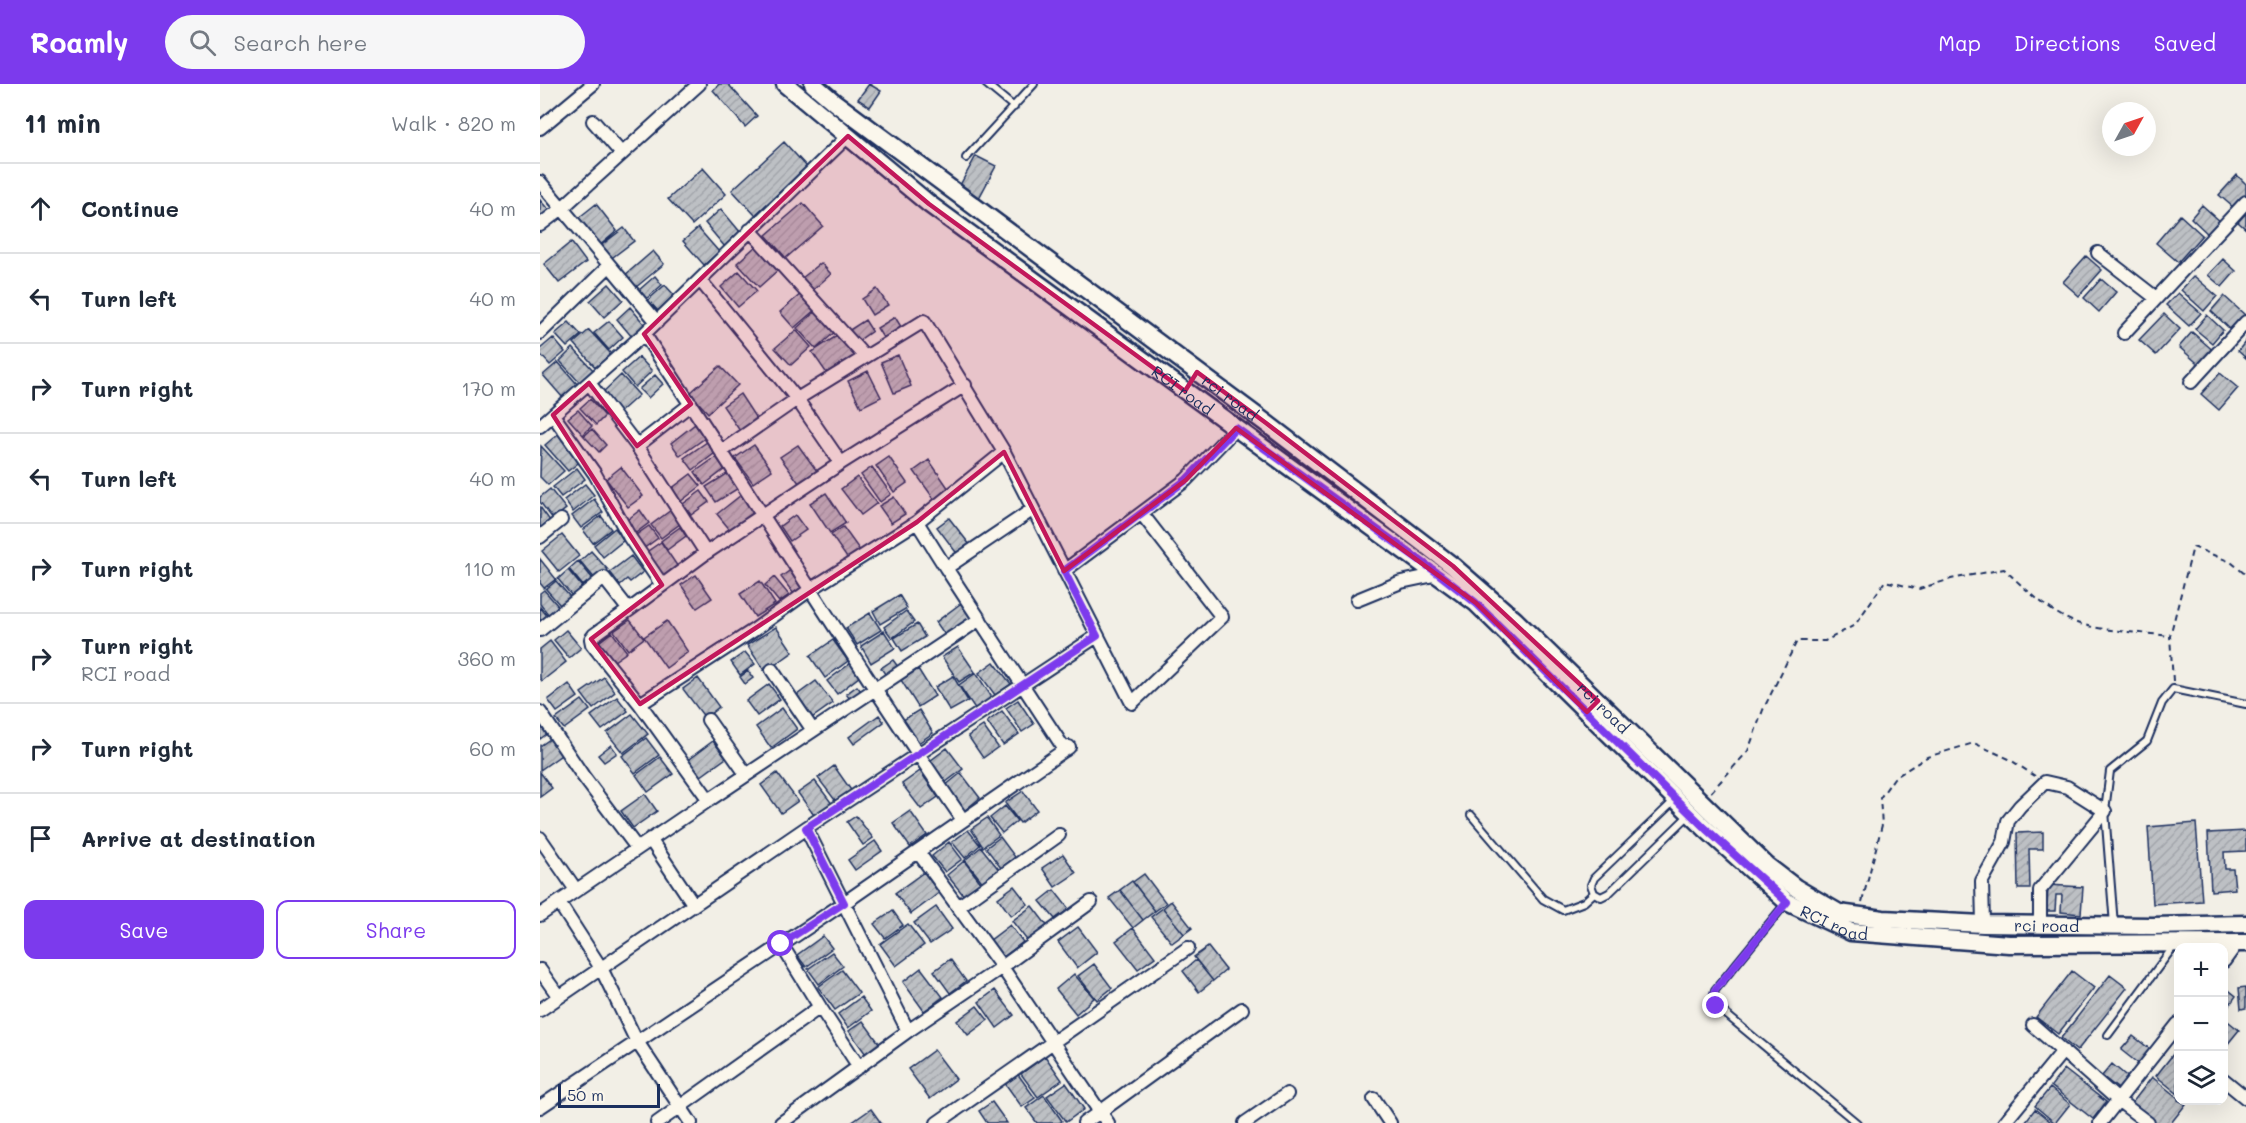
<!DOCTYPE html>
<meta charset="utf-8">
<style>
body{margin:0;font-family:Mali,sans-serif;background:#f6f6f7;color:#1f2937}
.controls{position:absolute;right:18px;bottom:18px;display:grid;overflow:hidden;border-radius:12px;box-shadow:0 6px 24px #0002}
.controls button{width:54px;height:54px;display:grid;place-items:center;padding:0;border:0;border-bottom:2px solid #e0e1e3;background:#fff;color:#1f2937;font:30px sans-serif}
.compass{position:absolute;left:1562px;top:18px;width:54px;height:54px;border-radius:50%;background:#fff;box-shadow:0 6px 24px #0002;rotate:50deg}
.scale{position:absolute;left:18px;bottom:15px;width:102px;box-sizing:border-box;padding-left:6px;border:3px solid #1b2f5e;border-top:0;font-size:16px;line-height:21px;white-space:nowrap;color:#1b2f5e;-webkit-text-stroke:4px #fbf7ec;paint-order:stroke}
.stop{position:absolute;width:18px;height:18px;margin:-14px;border:4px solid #7c3aed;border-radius:50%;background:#fff}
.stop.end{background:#7c3aed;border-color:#fff;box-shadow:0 2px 6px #0008}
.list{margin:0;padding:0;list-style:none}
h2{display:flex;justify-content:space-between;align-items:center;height:78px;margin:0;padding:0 24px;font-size:26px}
h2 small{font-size:20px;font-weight:400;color:#747a83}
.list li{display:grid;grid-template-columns:39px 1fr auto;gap:18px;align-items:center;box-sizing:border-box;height:90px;padding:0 24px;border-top:2px solid #e0e1e3}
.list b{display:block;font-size:22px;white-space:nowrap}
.list p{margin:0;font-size:20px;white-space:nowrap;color:#747a83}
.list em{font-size:20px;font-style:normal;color:#747a83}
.actions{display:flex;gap:12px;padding:18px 24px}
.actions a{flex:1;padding:14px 0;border:2px solid #7c3aed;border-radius:12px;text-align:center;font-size:21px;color:#7c3aed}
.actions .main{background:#7c3aed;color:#fff}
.icon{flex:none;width:33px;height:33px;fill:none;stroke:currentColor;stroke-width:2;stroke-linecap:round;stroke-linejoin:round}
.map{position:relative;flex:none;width:1706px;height:1039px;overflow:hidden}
header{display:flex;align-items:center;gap:36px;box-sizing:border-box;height:84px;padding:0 30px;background:#7c3aed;color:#fff}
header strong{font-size:28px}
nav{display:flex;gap:33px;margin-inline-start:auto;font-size:21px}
.search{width:420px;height:54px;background:#f6f6f7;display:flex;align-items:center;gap:15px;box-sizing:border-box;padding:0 21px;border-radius:33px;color:#747a83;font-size:22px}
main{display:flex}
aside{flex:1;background:#fff}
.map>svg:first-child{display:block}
.building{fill:url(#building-hatch);stroke:#1b2f5e;stroke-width:1.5}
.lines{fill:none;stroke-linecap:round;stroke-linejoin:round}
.lane-casing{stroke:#1b2f5e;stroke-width:10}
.street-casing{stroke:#1b2f5e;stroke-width:16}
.secondary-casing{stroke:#1b2f5e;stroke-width:21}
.path{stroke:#1b2f5e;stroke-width:2;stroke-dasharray:6 4.5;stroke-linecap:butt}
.lane{stroke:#fbf7ec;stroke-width:6}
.street{stroke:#fbf7ec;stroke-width:12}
.secondary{stroke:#fbf7ec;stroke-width:16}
.route{stroke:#7c3aed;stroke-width:8}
.marked{fill:#c2185b;fill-opacity:0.2;stroke:#c2185b;stroke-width:4.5;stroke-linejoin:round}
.labels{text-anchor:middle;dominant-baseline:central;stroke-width:5;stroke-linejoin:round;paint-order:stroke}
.street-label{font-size:16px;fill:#1b2f5e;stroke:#fbf7ec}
</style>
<header>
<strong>Roamly</strong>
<div class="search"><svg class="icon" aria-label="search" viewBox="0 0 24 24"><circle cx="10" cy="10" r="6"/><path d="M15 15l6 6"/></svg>Search here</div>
<nav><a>Map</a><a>Directions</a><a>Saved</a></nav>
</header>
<main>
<aside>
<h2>11 min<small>Walk · 820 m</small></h2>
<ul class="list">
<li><svg class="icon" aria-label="ahead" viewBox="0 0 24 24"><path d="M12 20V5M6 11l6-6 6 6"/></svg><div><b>Continue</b></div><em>40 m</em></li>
<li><svg class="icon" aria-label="left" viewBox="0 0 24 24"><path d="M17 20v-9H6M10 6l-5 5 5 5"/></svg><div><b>Turn left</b></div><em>40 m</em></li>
<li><svg class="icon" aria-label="right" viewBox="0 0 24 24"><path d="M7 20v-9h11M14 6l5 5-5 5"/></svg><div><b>Turn right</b></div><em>170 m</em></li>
<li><svg class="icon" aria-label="left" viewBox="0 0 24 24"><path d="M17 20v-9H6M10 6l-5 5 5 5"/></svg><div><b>Turn left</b></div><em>40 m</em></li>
<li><svg class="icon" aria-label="right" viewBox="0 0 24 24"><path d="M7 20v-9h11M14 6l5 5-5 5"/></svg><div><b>Turn right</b></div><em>110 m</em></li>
<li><svg class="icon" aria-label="right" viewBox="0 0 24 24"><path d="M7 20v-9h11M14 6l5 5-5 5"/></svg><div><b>Turn right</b><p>RCI road</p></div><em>360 m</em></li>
<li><svg class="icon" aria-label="right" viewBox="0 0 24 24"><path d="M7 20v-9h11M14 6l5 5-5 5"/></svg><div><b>Turn right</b></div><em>60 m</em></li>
<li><svg class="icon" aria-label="arrive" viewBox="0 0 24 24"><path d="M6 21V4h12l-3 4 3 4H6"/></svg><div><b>Arrive at destination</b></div></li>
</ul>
<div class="actions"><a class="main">Save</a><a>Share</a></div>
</aside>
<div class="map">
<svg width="1706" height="1039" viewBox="0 0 1706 1039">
<defs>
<pattern id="building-hatch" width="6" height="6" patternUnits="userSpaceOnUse" patternTransform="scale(1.5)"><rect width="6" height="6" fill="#bdc0c4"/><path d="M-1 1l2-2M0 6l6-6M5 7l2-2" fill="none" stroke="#a2a5ab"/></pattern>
</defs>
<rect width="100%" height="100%" fill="#f2efe6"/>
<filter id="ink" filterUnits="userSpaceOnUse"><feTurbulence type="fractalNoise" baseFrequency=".0167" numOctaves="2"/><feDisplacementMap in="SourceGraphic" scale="12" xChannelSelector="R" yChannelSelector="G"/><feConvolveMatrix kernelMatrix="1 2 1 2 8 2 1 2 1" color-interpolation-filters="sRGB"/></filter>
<g filter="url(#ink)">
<path class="building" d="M179 0H188L217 32 205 43 173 6Z
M329 0 341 7 330 23 318 15Z
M244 58 267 83 215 131 192 106Z
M436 72 456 82 439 114 419 103Z
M163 84 186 110 152 141 128 115Z
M1697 91 1706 100V111L1694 124 1679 111Z
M0 116 11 129 0 138Z
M263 119 283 142 246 174 226 151Z
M56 120 77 147 59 162 37 135Z
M1662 121 1682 139 1670 152 1651 134Z
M181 125 201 149 185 163 165 139Z
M1706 129V145L1698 138Z
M1640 131 1662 151 1638 178 1616 159Z
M84 144 94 157 69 176 59 163Z
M158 144 179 168 164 181 143 157Z
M31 158 46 178 19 199 4 180Z
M216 162 238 186 219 203 197 179Z
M113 167 124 180 95 204 84 192Z
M1546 172 1562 186 1539 212 1523 198Z
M1683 175 1696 187 1682 203 1668 191Z
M281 179 291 190 273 206 262 194Z
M199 187 217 207 198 223 181 203Z
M115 192 122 201 106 215 99 206Z
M1654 192 1677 212 1664 227 1641 206Z
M1561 195 1576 208 1559 228 1544 214Z
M69 200 83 216 64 233 50 217Z
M125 201 135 212 118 227 108 216Z
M337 205 348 221 332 231 322 215Z
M262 209 276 225 254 244 240 228Z
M1638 209 1661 229 1649 242 1626 221Z
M1684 212 1705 231 1691 246 1671 227Z
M90 223 105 241 92 253 77 235Z
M278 225 297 246 276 265 257 244Z
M1624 230 1640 245 1616 271 1599 256Z
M1667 231 1683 246 1672 259 1655 245Z
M355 233 363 246 345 257 337 244Z
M325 236 332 247 315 259 308 247Z
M69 237 83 253 69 266 54 249Z
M29 238 41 251 27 263 15 250Z
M49 246 71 270 56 284 34 259Z
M256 246 271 263 251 281 235 264Z
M1652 248 1676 269 1663 284 1639 263Z
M301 249 318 274 290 294 272 268Z
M13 254 25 268 10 281 0 270V265Z
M1706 257V274L1698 267Z
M33 264 54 287 40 299 20 277Z
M358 271 371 302 354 309 341 278Z
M99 273 112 287 95 303 82 288Z
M18 278 38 301 23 314 3 291Z
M180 282 198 301 168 329 150 309Z
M328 287 341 313 321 323 308 297Z
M1680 289 1698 304 1679 326 1661 310Z
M81 291 99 311 78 330 61 310Z
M115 291 123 300 108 314 99 305Z
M200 310 219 339 202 350 183 322Z
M50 315 65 332 56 341 40 324Z
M38 326 52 342 43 351 28 334Z
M155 340 165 354 140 372 131 359Z
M52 345 66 361 59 368 44 352Z
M19 349 42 376 28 387 5 361Z
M167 358 175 369 153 386 144 374Z
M214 361 232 386 213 399 195 374Z
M258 361 277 387 259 399 240 373Z
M1 362 24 387 8 401 0 393Z
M176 373 185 385 164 401 155 388Z
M349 373 367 399 354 408 336 382Z
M389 376 409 405 394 415 374 387Z
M81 383 103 412 88 423 66 395Z
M332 383 351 410 340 418 321 391Z
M37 384 45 395 21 413 13 403Z
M190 388 200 403 176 418 166 403Z
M151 390 161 402 140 418 131 405Z
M317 393 337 419 321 431 301 405Z
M45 400 54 411 33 428 24 416Z
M10 405 26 425 13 435 0 418V413Z
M161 407 169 418 151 431 143 420Z
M286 409 306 439 290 449 270 419Z
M201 411 214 428 191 447 177 430Z
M354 413 365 430 351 439 339 422Z
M54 415 63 428 41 444 32 432Z
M0 423 11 438 0 446Z
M100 426 109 439 93 451 83 439Z
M131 426 141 439 121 454 111 441Z
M255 431 266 446 250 457 240 442Z
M61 432 71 445 53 459 43 446Z
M409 434 430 461 418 471 397 443Z
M109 442 118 454 103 465 93 453Z
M140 443 146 452 127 466 121 457Z
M303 443 321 468 309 477 291 451Z
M75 444 84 456 63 473 54 461Z
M22 451 39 472 19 488 2 467Z
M121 458 140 486 124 497 105 469Z
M51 467 68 486 56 496 40 477Z
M91 472 103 488 90 498 87 495 80 501 70 488Z
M0 475 16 495 4 504 0 499Z
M38 477 53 495 44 503 29 485Z
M252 485 265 502 254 510 241 493Z
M28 486 42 503 32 512 18 495Z
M156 491 172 514 157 524 141 501Z
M234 493 249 511 239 518 225 501Z
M16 497 30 513 20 521 6 505Z
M220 497 235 520 215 533 200 510Z
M4 506 18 522 9 531 0 520V509Z
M359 511 367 524 340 540 333 527Z
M424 517 436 533 407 554 396 538Z
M0 523 9 534 0 542Z
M366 527 374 538 352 554 344 543Z
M330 529 341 546 317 561 306 544Z
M90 536 104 554 88 566 74 547Z
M127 537 148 568 126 584 104 553Z
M377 540 385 553 362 567 354 554Z
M236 543 253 568 225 588 207 561Z
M26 546 41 564 29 574 14 556Z
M344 547 355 564 331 579 321 562Z
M72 548 87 568 74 577 59 558Z
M293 556 308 577 285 594 270 572Z
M10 557 26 578 2 597 0 594V565Z
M418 563 435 588 419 598 402 573Z
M205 568 215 580 200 591 191 578Z
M353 576 359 584 347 593 341 584Z
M454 578 471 600 455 611 439 589Z
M311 579 320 592 297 610 287 597Z
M378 585 395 612 378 623 361 596Z
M208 587 213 594 205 600 200 593Z
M436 589 453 615 436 626 419 601Z
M413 592 428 617 410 627 395 603Z
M64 593 75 608 53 625 41 609Z
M158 594 179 623 165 634 143 605Z
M276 597 293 619 269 636 253 614Z
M29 600 38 613 17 628 8 616Z
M229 600 240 615 217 632 206 617Z
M317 602 321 607 310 615 306 610Z
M77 613 88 627 62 646 51 632Z
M42 616 50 626 24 645 16 635Z
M478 616 494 640 482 648 466 624Z
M242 624 257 645 231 664 216 643Z
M379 626 393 649 375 661 360 638Z
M462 627 479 650 463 661 447 638Z
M92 630 108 650 83 669 67 649Z
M339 631 344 638 314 660 309 653Z
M4 639 11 647 0 655V642Z
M443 642 458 663 443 674 428 652Z
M13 653 24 669 0 686V662Z
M106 654 119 671 95 689 82 672Z
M173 657 186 674 157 695 145 678Z
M71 661 77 669 64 678 58 671Z
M407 664 423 685 406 698 390 677Z
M120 673 133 690 108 708 96 691Z
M294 682 313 709 298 720 278 694Z
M380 687 398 713 381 725 362 700Z
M0 688 12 704 0 713Z
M237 689 258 717 241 729 221 701Z
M421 689 440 714 424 727 405 702Z
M275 697 293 721 276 734 258 709Z
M483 707 497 726 480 739 465 719Z
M105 710 117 727 93 744 81 727Z
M465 722 477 737 462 749 450 734Z
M370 727 387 751 370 763 353 739Z
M316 732 333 754 323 761 307 738Z
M447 734 459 751 443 763 431 745Z
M1656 739 1662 817 1613 820 1608 743Z
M428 746 440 761 425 774 412 758Z
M1706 747V767L1684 768 1685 785H1693L1695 805 1671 807 1668 749Z
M1503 748V765H1489L1490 805H1478L1477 749Z
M460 753 475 773 461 784 446 764Z
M335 757 342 767 315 786 308 776Z
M409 758 422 775 405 788 392 772Z
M441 763 460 787 444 800 425 776Z
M523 770 536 789 515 803 502 784Z
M424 777 442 800 425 813 407 791Z
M384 788 399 809 371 830 355 809Z
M604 790 626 819 615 827 593 798Z
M592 797 615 827 603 836 580 806Z
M1508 801 1543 803 1541 830 1521 828 1522 811H1516L1515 827H1507Z
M474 802 488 820 471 832 458 814Z
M514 806 529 825 515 835 500 817Z
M580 806 603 836 593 844 569 814Z
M631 817 652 844 644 850 623 824Z
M492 822 509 844 489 859 472 837Z
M396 823 412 845 390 860 374 839Z
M623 824 644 850 632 859 611 833Z
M353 827 363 841 345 854 334 840Z
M368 840 384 861 356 882 340 860Z
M470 841 483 858 462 874 449 857Z
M538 843 557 868 537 884 518 858Z
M593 844 615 873 598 885 576 857Z
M283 852 292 864 266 883 257 871Z
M668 863 686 886 673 897 654 873Z
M292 868 303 882 279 900 268 885Z
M410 875 426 897 410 909 394 887Z
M656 876 673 897 659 908 643 887Z
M554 880 572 904 557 916 538 892Z
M381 884 403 913 384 927 363 898Z
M302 886 319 909 295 926 278 903Z
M1532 887 1554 904 1518 950 1496 933Z
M534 890 554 914 536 930 516 905Z
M1570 891 1587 904 1537 967 1521 954Z
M1685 903 1696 912 1684 929V904Z
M1706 903V924L1701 925 1699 904Z
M455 906 474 931 457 944 439 918Z
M321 913 331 927 308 944 298 930Z
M437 922 448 936 428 951 417 937Z
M1684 934 1699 946 1687 961 1684 958Z
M323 937 342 963 328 973 309 947Z
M1593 952 1611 966 1600 981 1581 966Z
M394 966 416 995 390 1015 368 985Z
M1634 969 1638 973V1010L1616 992Z
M505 972 522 996 498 1013 481 990Z
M1572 980 1590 995 1581 1007 1562 992Z
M1524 985 1566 1018 1553 1035 1511 1002Z
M477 989 495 1014 482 1023 464 998Z
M1612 993 1638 1014V1016L1646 1020 1631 1039H1617L1592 1019Z
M526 999 544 1025 526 1038 507 1012Z
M1510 1004 1530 1020 1515 1039 1495 1022Z
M504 1011 522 1037 520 1039H497L486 1024Z
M452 1018 467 1039H447L439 1027Z
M331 1025 341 1039H311Z
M1495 1025 1511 1038V1039L1485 1038Z"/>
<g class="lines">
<g class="lane-casing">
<path id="lane" d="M446 0 474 23
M426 74 494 0
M1134 717 1054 794 1051 801 1054 809 1061 813 1069 809 1150 730
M931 731 1003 815 1023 826 1044 818 1054 809
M1246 819 1175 906 1173 914 1176 922 1317 1039
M1574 841 1565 727 1570 687 1607 657 1622 619 1633 605 1706 620
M1568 951 1634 862"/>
</g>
<g class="street-casing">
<path id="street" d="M53 37 82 70
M0 44 53 0
M308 52 104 250C212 411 313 577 423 736
M0 98 117 238
M0 141 21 125 159 0
M210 146 325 273
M1558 169 1616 214
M160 196 257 315 301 379 425 301
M0 249 69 182
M1584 249 1706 118
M1651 298 1706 238
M49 299 97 362 166 469
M13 331 55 390 90 454 122 501
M0 342 104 250
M97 362 151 320
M182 367 257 315 384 237 464 368 592 619 682 533 602 430
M377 438 406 484 492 426
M0 453 21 436
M406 484 525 666
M524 487 646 396 696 344
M817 516 861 498 899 490
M0 546 64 494 89 526 166 469 301 379
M232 586 272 645
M100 620 214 546 271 505 377 438 464 368
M0 628 43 692 97 764
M168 636 206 690
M169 716 440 535
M266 744 368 947
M0 754 36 806
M110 755 154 821
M378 768 462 883 560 1028 544 1039
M19 819 61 884 96 956 151 1039
M418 823 519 751
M0 831 169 716 100 620 52 560 51 555 54 551 89 526
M1443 840 1442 797 1464 758 1468 737 1480 722 1505 698 1527 703 1565 727 1500 806V840
M241 860 280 923
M1684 877 1697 859
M0 886 19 913
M0 926 266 744 557 552
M1493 941 1579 1017 1608 1039
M1684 996 1706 1014
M834 1015 850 1039
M0 1023 304 819 529 663
M117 1039 280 923 319 983
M241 1039 368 947 462 883 551 818
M397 1039 648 864
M568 1039 560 1028 702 925
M705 1039 747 1010
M1464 1039 1523 967
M1560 1039 1638 940"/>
</g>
<g class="secondary-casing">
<g id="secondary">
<path id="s1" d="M245 0 389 120 936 519 1166 745 1247 818 1311 848 1469 860 1706 859"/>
<path id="s2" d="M273 0 294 18 726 339 913 482 975 536 1226 781 1256 804 1299 829 1343 835 1443 840 1612 842 1706 840"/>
</g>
</g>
<path class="path" d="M1633 597 1630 552 1653 463 1691 478 1706 491
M1171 708 1208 667 1223 626 1257 557H1285L1315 541 1345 497 1379 505 1411 495 1464 485C1482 502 1510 529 1534 538 1563 548 1599 548 1630 552
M1322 818 1342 741 1340 714 1354 694 1387 673 1434 659 1469 675 1495 692"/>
<use href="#lane" class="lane"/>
<use href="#street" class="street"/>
<use href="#secondary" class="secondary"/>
</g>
</g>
<g class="lines" filter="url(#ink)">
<path class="route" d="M241 860 304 819 266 744 557 552 524 487 646 396 696 344 899 490 936 519 1166 745 1247 818 1175 906 1173 914 1176 922"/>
</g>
<path class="marked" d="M308 52 389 120 645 307 657 288 726 339 913 482 1058 617 1047 628 936 519 696 344 646 396 524 487 464 368 377 438 100 620 51 555 122 501 13 331 49 299 97 362 151 320 104 250Z"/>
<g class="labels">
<g class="street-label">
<text stroke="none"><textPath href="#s1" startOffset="502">RCI road</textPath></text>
<text stroke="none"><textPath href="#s2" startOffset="522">rci road</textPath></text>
<text stroke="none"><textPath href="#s2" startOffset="1008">rci road</textPath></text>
<text stroke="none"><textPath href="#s1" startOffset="1348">RCI road</textPath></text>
<text stroke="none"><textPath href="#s2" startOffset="1530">rci road</textPath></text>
</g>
</g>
</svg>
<div class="controls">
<button>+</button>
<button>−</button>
<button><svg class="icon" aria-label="layers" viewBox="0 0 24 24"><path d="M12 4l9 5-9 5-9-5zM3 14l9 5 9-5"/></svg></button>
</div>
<svg class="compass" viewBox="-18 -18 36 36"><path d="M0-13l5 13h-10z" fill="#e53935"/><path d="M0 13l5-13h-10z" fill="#747a83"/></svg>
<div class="scale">50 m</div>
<div class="stop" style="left:241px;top:860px"></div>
<div class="stop end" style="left:1176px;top:922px"></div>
</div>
</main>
